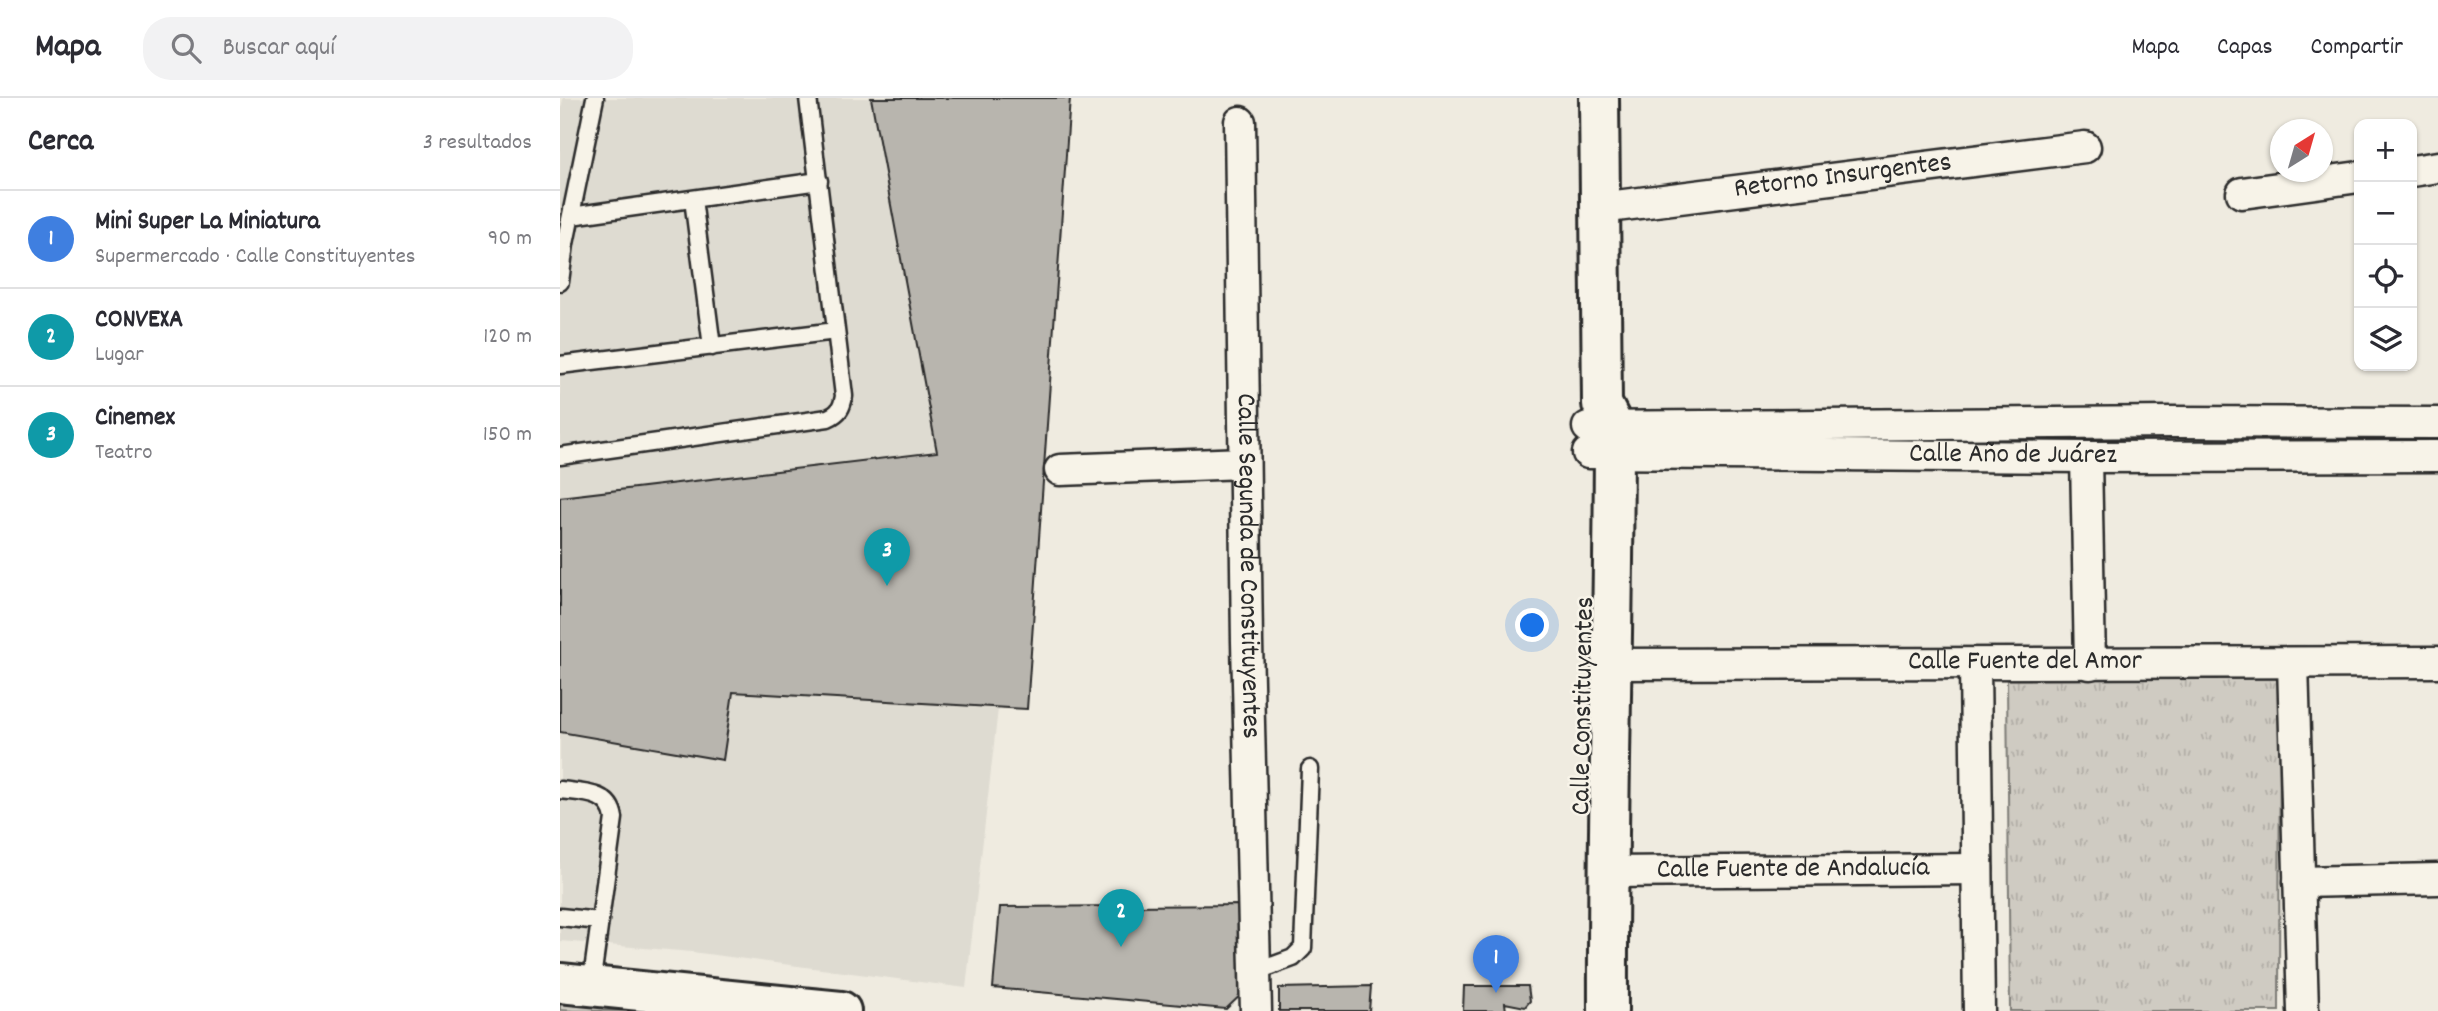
<!DOCTYPE html>
<html lang="es">
<meta charset="utf-8">
<style>
body{margin:0;font-family:Dekko,sans-serif;background:#f2f2f3;color:#2b2b33}
.controls{position:absolute;right:21px;top:21px;display:grid;overflow:hidden;border-radius:14px;box-shadow:0 2px 5px #0004}
.controls button{width:63px;height:63px;display:grid;place-items:center;padding:0;border:0;border-bottom:2px solid #e1e1e2;background:#fff;color:#2b2b33;font:35px sans-serif}
.compass{position:absolute;left:1710px;top:21px;width:63px;height:63px;border-radius:50%;background:#fff;box-shadow:0 2px 5px #0004;rotate:37deg}
.you{position:absolute;left:973px;top:528px;width:24px;height:24px;margin:-18px;border:5px solid #fff;border-radius:50%;background:#1a73e8;box-shadow:0 0 0 10px #1a73e833}
.badge{display:grid;place-items:center;width:46px;height:46px;border-radius:50%;background:#1a73e8;color:#fff;font-size:23px;font-weight:700}
.pin{position:absolute;translate:-50% -58px;filter:drop-shadow(0 2px 4px #0008)}
.pin::after{content:'';position:absolute;top:37px;width:24px;height:21px;background:inherit;clip-path:polygon(0 0,100% 0,50% 100%)}
.list{margin:0;padding:0;list-style:none}
h2{display:flex;justify-content:space-between;align-items:center;height:91px;margin:0;padding:0 28px;font-size:30px}
h2 small{font-size:23px;font-weight:400;color:#7c7c81}
.list li{display:grid;grid-template-columns:46px 1fr auto;gap:21px;align-items:center;box-sizing:border-box;height:98px;padding:0 28px;border-top:2px solid #e1e1e2}
.list b{display:block;font-size:26px;white-space:nowrap}
.list p{margin:0;font-size:23px;white-space:nowrap;color:#7c7c81}
.list em{font-size:23px;font-style:normal;color:#7c7c81}
.icon{flex:none;width:38px;height:38px;fill:none;stroke:currentColor;stroke-width:2;stroke-linecap:round;stroke-linejoin:round}
.map{position:relative;flex:none;width:1878px;height:913px;overflow:hidden}
header{display:flex;align-items:center;gap:42px;box-sizing:border-box;height:98px;padding:0 35px;background:#fff;border-bottom:2px solid #e1e1e2}
header strong{font-size:33px}
nav{display:flex;gap:38px;margin-inline-start:auto;font-size:24px}
.search{width:490px;height:63px;background:#f2f2f3;display:flex;align-items:center;gap:18px;box-sizing:border-box;padding:0 24px;border-radius:28px;color:#7c7c81;font-size:26px}
main{display:flex}
aside{flex:1;background:#fff}
.map>svg:first-child{display:block}
.built{fill:#dedbd1}
.grass{fill:url(#grass-tufts);stroke:#7d7b76;stroke-width:2}
.building{fill:#b8b5ae;stroke:#2b2b2b;stroke-width:2}
.lines{fill:none;stroke-linecap:round;stroke-linejoin:round}
.lane-casing{stroke:#2b2b2b;stroke-width:21}
.street-casing{stroke:#2b2b2b;stroke-width:35}
.secondary-casing{stroke:#2b2b2b;stroke-width:44}
.lane{stroke:#f7f3e8;stroke-width:16}
.street{stroke:#f7f3e8;stroke-width:30}
.secondary{stroke:#f7f3e8;stroke-width:38}
.labels{text-anchor:middle;dominant-baseline:central;stroke-width:5;stroke-linejoin:round;paint-order:stroke}
.street-label{font-size:28px;fill:#2b2b2b;stroke:#f7f3e8}
</style>
<header>
<strong>Mapa</strong>
<div class="search"><svg class="icon" aria-label="search" viewBox="0 0 24 24"><circle cx="10" cy="10" r="6"/><path d="M15 15l6 6"/></svg>Buscar aquí</div>
<nav><a>Mapa</a><a>Capas</a><a>Compartir</a></nav>
</header>
<main>
<aside>
<h2>Cerca<small>3 resultados</small></h2>
<ul class="list">
<li><span class="badge" style="background:#3f7fe0">1</span><div><b>Mini Super La Miniatura</b><p>Supermercado · Calle Constituyentes</p></div><em>90 m</em></li>
<li><span class="badge" style="background:#0f9aa8">2</span><div><b>CONVEXA</b><p>Lugar</p></div><em>120 m</em></li>
<li><span class="badge" style="background:#0f9aa8">3</span><div><b>Cinemex</b><p>Teatro</p></div><em>150 m</em></li>
</ul>
</aside>
<div class="map">
<svg width="1878" height="913" viewBox="0 0 1878 913">
<defs>
<pattern id="grass-tufts" width="24" height="20" patternUnits="userSpaceOnUse" patternTransform="scale(1.75)"><rect width="24" height="20" fill="#cfcbc2"/><path d="M3 7l-1-3M5 7V3M7 7l1-3M15 17l-1-3M17 17v-4M19 17l1-3" fill="none" stroke="#b2aea7"/></pattern>
</defs>
<rect width="100%" height="100%" fill="#efebe0"/>
<filter id="ink" filterUnits="userSpaceOnUse"><feTurbulence type="fractalNoise" baseFrequency=".0143" numOctaves="2"/><feDisplacementMap in="SourceGraphic" scale="14" xChannelSelector="R" yChannelSelector="G"/><feConvolveMatrix kernelMatrix="1 2 1 2 8 2 1 2 1" color-interpolation-filters="sRGB"/></filter>
<g filter="url(#ink)">
<path class="built" d="M3 0H491L438 611 406 890 132 854 0 843V18Z"/>
<path class="grass" d="M1447 580H1720L1719 913H1450Z
M0 898 159 913H14L0 912Z"/>
<path class="building" d="M311 0H510L467 611 173 594 163 662 0 634V399L377 354Z
M684 807 687 891 666 911 433 890 440 809Z
M811 888 809 913H719V890Z
M904 888H968L970 903 965 909 945 905 946 913H903Z"/>
<g class="lines">
<g class="lane-casing">
<path id="lane" d="M133 101 152 249
M11 118 259 83
M0 184 5 146 35 0
M0 267 276 233
M0 358 268 320C279 315 282 310 284 298L248 0
M0 692C22 695 50 693 54 720L31 888
M0 819 40 823
M695 874 733 860 743 850 750 671"/>
</g>
<g class="street-casing">
<g id="street">
<path id="s1" d="M680 24 687 544 696 913"/>
<path d="M1852 73 1878 69"/>
<path d="M1682 95 1799 79"/>
<path id="s2" d="M1040 110 1525 49"/>
<path d="M1028 329 1612 324 1878 325"/>
<path id="s3" d="M1028 355 1526 359 1878 358"/>
<path d="M1526 359 1530 566"/>
<path d="M500 372 684 365"/>
<path d="M1733 565 1743 913"/>
<path id="s4" d="M1052 566 1878 564"/>
<path d="M1415 566 1419 913"/>
<path id="s5" d="M1047 774 1417 771"/>
<path d="M1739 784 1878 781"/>
</g>
</g>
<g class="secondary-casing">
<path id="secondary" d="M1039 0 1042 306 1054 329C1054 524 1047 718 1048 913
M0 885 281 913"/>
</g>
<use href="#lane" class="lane"/>
<use href="#street" class="street"/>
<use href="#secondary" class="secondary"/>
</g>
</g>
<g class="labels">
<g class="street-label">
<text stroke="none"><textPath href="#s2" startOffset="245">Retorno Insurgentes</textPath></text>
<text stroke="none"><textPath href="#s3" startOffset="425">Calle Año de Juárez</textPath></text>
<text stroke="none"><textPath href="#s1" startOffset="444">Calle Segunda de Constituyentes</textPath></text>
<text stroke="none"><textPath href="#s4" startOffset="413">Calle Fuente del Amor</textPath></text>
<text transform="translate(1025 608) rotate(-89)">Calle Constituyentes</text>
<text stroke="none"><textPath href="#s5" startOffset="186">Calle Fuente de Andalucía</textPath></text>
</g>
</g>
</svg>
<div class="controls">
<button>+</button>
<button>−</button>
<button><svg class="icon" aria-label="locate" viewBox="0 0 24 24"><circle cx="12" cy="12" r="6"/><path d="M12 2v4M12 18v4M2 12h4M18 12h4"/></svg></button>
<button><svg class="icon" aria-label="layers" viewBox="0 0 24 24"><path d="M12 4l9 5-9 5-9-5zM3 14l9 5 9-5"/></svg></button>
</div>
<svg class="compass" viewBox="-18 -18 36 36"><path d="M0-13l5 13h-10z" fill="#e53935"/><path d="M0 13l5-13h-10z" fill="#7c7c81"/></svg>
<div class="you"></div>
<div class="pin badge" style="left:936px;top:895px;background:#3f7fe0">1</div>
<div class="pin badge" style="left:561px;top:849px;background:#0f9aa8">2</div>
<div class="pin badge" style="left:327px;top:488px;background:#0f9aa8">3</div>
</div>
</main>
